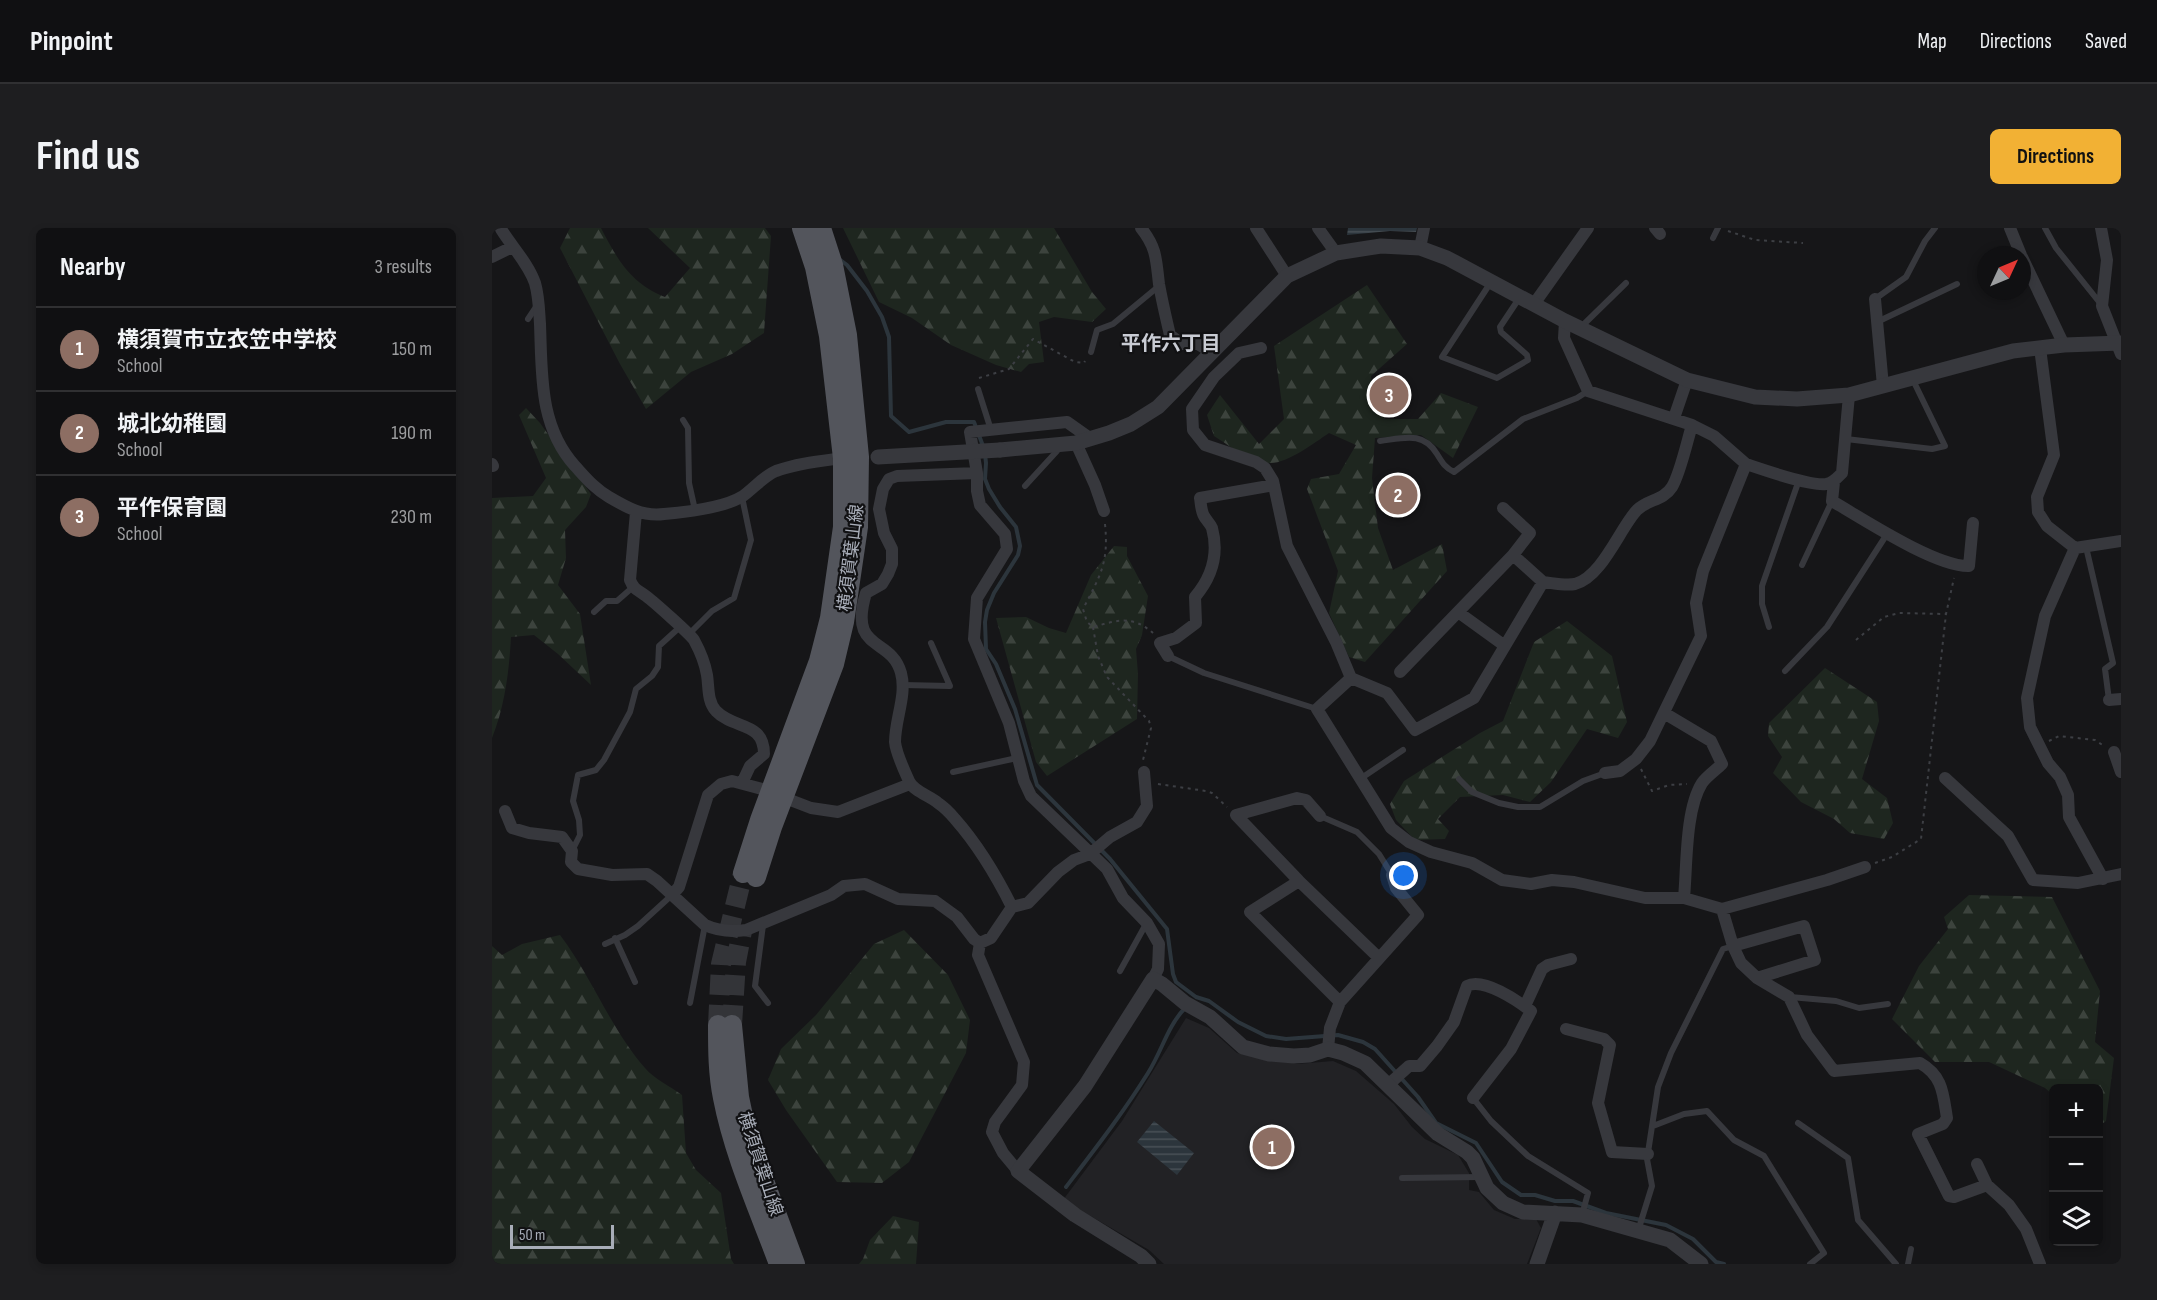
<!DOCTYPE html>
<meta charset="utf-8">
<style>
body{margin:0;font-family:"Sofia Sans Condensed","Noto Sans JP",sans-serif;background:#1e1e20;color:#f1f3f6}
.controls{position:absolute;right:18px;bottom:18px;display:grid;overflow:hidden;border-radius:9px;box-shadow:0 3px 9px #0003}
.controls button{width:54px;height:54px;display:grid;place-items:center;padding:0;border:0;border-bottom:2px solid #303032;background:#101012;color:#f1f3f6;font:30px sans-serif}
.compass{position:absolute;left:1485px;top:18px;width:54px;height:54px;border-radius:50%;background:#101012;box-shadow:0 3px 9px #0003;rotate:46deg}
.scale{position:absolute;left:18px;bottom:15px;width:104px;box-sizing:border-box;padding-left:6px;border:3px solid #a8adb8;border-top:0;font-size:16px;line-height:21px;white-space:nowrap;color:#a8adb8;-webkit-text-stroke:4px #111113;paint-order:stroke}
.you{position:absolute;left:912px;top:648px;width:21px;height:21px;margin:-15px;border:4px solid #fff;border-radius:50%;background:#1a73e8;box-shadow:0 0 0 9px #1a73e833}
.badge{display:grid;place-items:center;width:39px;height:39px;border-radius:50%;background:#f2b134;color:#fff;font-size:20px;font-weight:700}
.pin{position:absolute;translate:-50% -50%;border:3px solid #fff;box-shadow:0 2px 6px #0006}
.list{margin:0;padding:0;list-style:none}
h2{display:flex;justify-content:space-between;align-items:center;height:78px;margin:0;padding:0 24px;font-size:26px}
h2 small{font-size:20px;font-weight:400;color:#9c9d9f}
.list li{display:grid;grid-template-columns:39px 1fr auto;gap:18px;align-items:center;box-sizing:border-box;height:84px;padding:0 24px;border-top:2px solid #303032}
.list b{display:block;font-size:22px;white-space:nowrap}
.list p{margin:0;font-size:20px;white-space:nowrap;color:#9c9d9f}
.list em{font-size:20px;font-style:normal;color:#9c9d9f}
.icon{flex:none;width:33px;height:33px;fill:none;stroke:currentColor;stroke-width:2;stroke-linecap:round;stroke-linejoin:round}
.map{position:relative;flex:none;width:1629px;height:1036px;overflow:hidden;border-radius:9px}
header{display:flex;align-items:center;gap:36px;box-sizing:border-box;height:84px;padding:0 30px;background:#101012;border-bottom:2px solid #303032}
header strong{font-size:28px}
nav{display:flex;gap:33px;margin-inline-start:auto;font-size:21px}
.intro{display:flex;align-items:center;justify-content:space-between;box-sizing:border-box;height:144px;padding:0 36px}
h1{margin:0;font-size:42px}
.button{padding:15px 27px;border-radius:9px;background:#f2b134;color:#111;font-size:21px;font-weight:700}
main{display:flex;gap:36px;padding:0 36px}
aside{flex:1;background:#101012;border-radius:9px;box-shadow:0 3px 9px #0003}
.map>svg:first-child{display:block}
.built{fill:#222225}
.forest{fill:url(#forest-firs)}
.water{fill:url(#water-rules)}
.lines{fill:none;stroke-linecap:round;stroke-linejoin:round}
.stream{stroke:#2c353c;stroke-width:4}
.primary-tunnel{stroke:#333438;stroke-width:20;stroke-dasharray:20 10;stroke-linecap:butt}
.path{stroke:#3d3f44;stroke-width:2;stroke-dasharray:3 4.5;stroke-linecap:butt}
.service{stroke:#37383d;stroke-width:6}
.minor{stroke:#37383d;stroke-width:12}
.tertiary{stroke:#37383d;stroke-width:15}
.primary{stroke:#53555c;stroke-width:20}
.tertiary-bridge{stroke:#37383d;stroke-width:15}
.labels{text-anchor:middle;dominant-baseline:central;stroke-width:4.5;stroke-linejoin:round;paint-order:stroke}
.street-label{font-size:18px;fill:#a8adb8;stroke:#111113}
.neighbourhood-label{font-size:20px;font-weight:bold;fill:#c9ccd4;stroke:#111113}
</style>
<header>
<strong>Pinpoint</strong>
<nav><a>Map</a><a>Directions</a><a>Saved</a></nav>
</header>
<div class="intro"><h1>Find us</h1><a class="button">Directions</a></div>
<main>
<aside>
<h2>Nearby<small>3 results</small></h2>
<ul class="list">
<li><span class="badge" style="background:#8d6e63">1</span><div><b>横須賀市立衣笠中学校</b><p>School</p></div><em>150 m</em></li>
<li><span class="badge" style="background:#8d6e63">2</span><div><b>城北幼稚園</b><p>School</p></div><em>190 m</em></li>
<li><span class="badge" style="background:#8d6e63">3</span><div><b>平作保育園</b><p>School</p></div><em>230 m</em></li>
</ul>
</aside>
<div class="map">
<svg width="1629" height="1036" viewBox="0 0 1629 1036">
<defs>
<pattern id="forest-firs" width="22" height="20" patternUnits="userSpaceOnUse" patternTransform="scale(1.5)"><rect width="22" height="20" fill="#1e261f"/><path d="M5 1l3.5 6h-7zM16 11l3.5 6h-7z" fill="#3c433d"/></pattern>
<pattern id="water-rules" width="6" height="5" patternUnits="userSpaceOnUse" patternTransform="scale(1.5)"><rect width="6" height="5" fill="#2c353c"/><path d="M0 2.5h6" fill="none" stroke="#485056"/></pattern>
</defs>
<rect width="100%" height="100%" fill="#161618"/>
<path class="built" d="M694 790 717 800 745 825 805 836 841 833 864 843 902 876 920 899 933 911 966 927 977 945V962L987 964 1002 982 1023 991H1044L1049 1000 1035 1036H672L657 1022 571 972 630 893Z"/>
<path class="forest" d="M78 0H109C125 31 139 56 173 69L198 40 156 0H273L279 8 272 105 240 126 199 144 154 181 128 136 68 20Z
M351 0H562L600 64 614 81 600 94 562 89 547 94 552 134 537 136 529 144 504 137 459 117 420 90 387 74Z
M875 57 915 116 879 148 882 175 893 191H926L949 165 986 179 961 230 929 207 883 210 880 250 886 300 901 342 950 316 955 343 873 434 857 429 837 385 846 343 815 261 819 251 847 246 864 217 837 205C822 215 795 236 777 235 757 234 738 218 722 208L715 187 728 167 767 216 792 191 782 118Z
M34 180 48 195 99 266 94 279 73 302 74 330 66 357 88 386 99 457 66 426 42 407 19 409C17 444 13 477 0 510V270L41 268 54 250 27 187Z
M622 318 635 319V328L656 368 650 407 644 421 646 446 645 491 555 548 544 534 504 390 534 389 557 400 574 405 599 347Z
M1075 393 1120 428 1135 494 1126 510 1095 501 1059 554 1038 574 1011 567 968 569 946 591 957 603 953 611 923 612 904 592 898 576 912 553 988 505 1011 493 1042 414Z
M1333 440 1385 474 1387 493 1370 551 1395 570 1401 595 1392 611 1358 605 1342 591 1309 574 1281 545 1290 529 1276 508 1277 495Z
M1477 667 1560 669 1608 763 1603 814 1622 830 1614 893 1607 898 1606 860H1562L1561 867 1553 860 1497 834H1443L1400 791 1427 738 1456 701 1452 689Z
M412 702 456 747 478 792 474 825 417 934 390 955 345 954 294 882 276 852 289 821 324 787 382 716Z
M68 707C100 749 118 800 153 840 162 851 178 858 190 867L194 925 204 942 229 965 239 1031 242 1036H0V718L10 727 30 716Z
M401 988 427 994 424 1036H367L371 1031 378 1012Z"/>
<path class="water" d="M856 0H925L924 4 898 3 855 7Z
M662 893 702 925 685 947 645 914Z"/>
<g class="lines">
<path class="stream" d="M347 31 355 37 375 63 390 89 397 109 399 188 417 204 454 194H482L491 218
M493 226 494 235 493 251 497 261 508 279 524 299 528 318 526 327 502 365 495 382 493 394 494 421 504 436 523 481 545 557 618 631 675 701 681 746 684 754 704 769 717 773 746 794 774 808 794 811 846 807 871 814 883 821 926 869 944 895 984 915 1010 954 1029 967H1043L1063 973H1081L1114 985 1174 997 1201 1011 1224 1034 1232 1036
M574 959C603 921 631 885 656 845 670 823 675 799 693 780"/>
<path class="primary-tunnel" d="M226 797 229 736 251 645
M240 797 244 734 251 698"/>
<path class="path" d="M1236 3 1263 12 1311 15
M487 150 517 141 541 111 583 134 592 135 593 133
M613 296C617 335 608 348 591 381L595 394 601 399C626 392 640 387 661 405
M601 399 606 428 615 449 657 493 659 500 651 532
M1364 412 1392 389 1407 385 1454 386
M1557 513 1567 508 1603 512 1612 518
M1149 541 1160 563 1177 557 1195 556
M666 556 714 563 720 565 735 579
M1383 635 1400 629 1429 611 1454 386 1462 350"/>
<path class="service" d="M1553 0 1564 20 1608 75
M1221 10 1226 0
M999 54 950 129 1005 150 1036 132 1035 127 1009 104 1008 99 1028 69
M1383 71 1414 49 1433 13 1443 0
M36 91 44 79
M1385 94 1465 56
M1089 99 1134 55
M599 124 605 102 621 96 667 58
M486 161 499 202
M191 192 196 200 197 255 203 282
M1354 211 1440 221 1453 218 1420 150
M888 213C912 210 931 203 945 226 950 234 953 240 962 244L1031 191 1085 170 1096 163
M533 258 565 223 567 218
M1594 319 1621 435 1613 441 1617 472
M1310 337 1340 273
M102 384 114 373H125L141 359
M1277 399 1270 376V358L1307 252
M197 406 220 383 242 370 259 312 250 269
M676 428 712 445 825 481
M1293 443 1335 399 1395 306
M411 457 458 458 439 415
M461 544 525 530
M868 551 911 522
M967 551 980 564 1007 575 1026 579H1048L1091 553 1113 545
M828 588 865 604 887 626 900 647
M80 623 88 607 87 592 81 573 86 547 104 542 112 532 138 484 144 461 160 448 166 439 167 418 188 399
M271 697 263 758 276 775
M123 710 143 754
M113 716 133 707 146 698 180 667
M628 743 654 696
M1298 769 1344 773 1367 780 1396 776
M198 775 213 697
M981 870 999 893 1036 928 1096 965 1090 987
M1306 895 1356 930 1366 992 1404 1036
M1161 898 1192 886 1215 883 1242 912 1272 928 1332 1025 1318 1036
M910 950 989 949
M1146 1003 1160 958 1155 931 1166 859 1179 825 1231 721 1241 718
M1416 1036 1419 1021"/>
<path class="minor" d="M649 0C665 20 664 32 667 56 670 73 674 90 678 107L690 116H706L721 125
M764 0 795 48
M826 0 844 25
M1163 0 1168 6
M1518 0 1529 27
M1609 0 1615 32 1610 78 1629 126
M9 1C20 19 36 35 43 55 47 69 47 82 48 96 50 147 47 198 83 238 94 250 103 261 117 269 134 279 151 289 172 286 195 284 232 280 251 268 262 260 272 248 284 243 306 235 329 233 351 230
M928 20 932 0
M0 29 20 19
M1530 29 1572 117
M1383 71 1391 158
M1042 76 1096 0
M769 120 747 125 722 149 700 181 701 202 713 217 764 234 773 240 781 253 795 318 844 414 859 450 895 465 923 502 982 470 1051 354C1061 355 1073 358 1083 356 1110 349 1128 300 1145 282 1156 271 1171 273 1180 259 1188 246 1195 214 1200 197L1096 163 1072 110 1073 93
M1548 120 1562 227 1545 269 1546 284 1555 298 1583 320 1629 313
M1182 190 1195 152
M1200 197 1222 208 1254 236
M599 211 575 194 478 204 485 245V263L488 277 513 306 515 321 485 370 482 411 517 495 532 553 539 568 615 641 631 670 655 695 667 716 666 741 661 751
M584 215 603 257 612 283
M0 236 1 238
M485 245 405 248 397 251 391 261 387 281 392 305 400 321V336L396 346 390 356 374 365C356 425 399 408 409 445 415 467 403 491 403 514 404 525 412 542 417 553 421 563 438 568 446 575 452 579 458 585 463 591 486 617 505 649 520 679
M1342 254 1340 273C1371 291 1444 339 1477 338L1481 295
M144 284 138 352C142 362 146 362 154 368 162 374 198 406 202 412 208 423 213 435 215 447 217 459 215 473 224 483 242 502 272 493 272 526L258 538 250 555
M1583 320 1553 388 1535 470 1538 499 1556 535 1568 549 1576 567 1577 589 1611 651
M1021 327 1051 354
M966 384 1013 418
M676 428 668 415 684 410 704 395 703 369C720 349 727 326 720 300 718 295 714 292 712 288 709 283 709 276 708 270L782 257
M908 444 1021 327 1038 305 1011 280
M859 450 825 481 899 600 917 614 939 624 980 635 1010 652 1039 656 1060 652 1082 654 1153 670H1192L1230 681 1241 718 1249 735 1265 750 1297 769 1315 807 1342 843 1428 835C1451 848 1451 866 1455 890L1451 896 1426 906 1457 968 1462 969 1495 957
M1617 472 1629 471
M1172 485 1219 513 1230 536C1224 542 1215 548 1210 555 1193 582 1195 639 1192 670
M1622 524 1629 544
M1113 545 1128 543 1144 531 1158 513 1209 408 1204 375 1211 343 1254 236C1272 242 1317 258 1334 256 1341 255 1345 250 1350 245L1357 167
M1453 550 1516 608 1541 652 1586 655 1629 646
M293 570 319 580 346 584 418 556
M13 583 20 600 37 605 70 609 80 623 79 634 86 641 120 647 155 646 165 653 213 697C226 703 240 704 254 702L339 667 352 658 373 656 406 671 443 673 465 689 482 711 488 715 499 710 520 679 536 675 566 644 582 632 598 626 618 609 645 594 655 578 652 544
M828 588 814 572 805 570 744 587 807 653 887 730
M807 653 758 684 848 774 838 800 836 821
M180 667 187 659 216 567 229 556 240 553 278 563
M1230 681 1335 652 1373 639
M488 715 486 727 532 834 530 857 503 894 500 904 511 925 526 943
M1241 718 1312 698 1323 732 1265 750
M848 774 926 687 904 660 900 647
M1033 778 1050 741 1056 737 1079 731
M1074 801 1112 811 1118 817 1106 875 1120 924 1156 926
M896 857 917 838H928L945 818 962 794 975 758C991 749 1026 773 1039 783L1019 821 981 870
M1485 936 1495 957 1517 977 1534 1001 1548 1036"/>
<path class="tertiary" d="M508 222 584 215 617 205 639 196 666 179 795 48 844 25 889 18 928 20 955 30 1073 93 1195 152 1263 169 1305 171 1357 167 1521 123 1572 117 1629 115
M657 1036 649 1028 583 987 526 943 593 858 661 751 670 756 693 775 718 789 751 819 777 826 802 828 818 827 836 821 851 825 873 835 946 906 975 924 981 930 995 960 1011 975 1031 984 1090 987 1178 1012 1209 1036
M1045 1036 1063 985"/>
<path class="primary" d="M251 645 268 592 327 433 338 390 351 299V230L337 108 323 39 310 0
M264 649 280 599 342 436 352 394 366 299 367 229 355 107 341 37 329 0
M226 797C226 821 226 846 231 870 242 927 267 982 287 1036
M240 797 247 869 255 907 303 1036"/>
<path class="tertiary-bridge" d="M386 229 508 222"/>
</g>
<g class="labels">
<g class="street-label">
<text transform="translate(359 330) rotate(-83)">横須賀葉山線</text>
<text transform="translate(268 936) rotate(72)">横須賀葉山線</text>
</g>
<g class="neighbourhood-label">
<text x="679" y="116">平作六丁目</text>
</g>
</g>
</svg>
<div class="controls">
<button>+</button>
<button>−</button>
<button><svg class="icon" aria-label="layers" viewBox="0 0 24 24"><path d="M12 4l9 5-9 5-9-5zM3 14l9 5 9-5"/></svg></button>
</div>
<svg class="compass" viewBox="-18 -18 36 36"><path d="M0-13l5 13h-10z" fill="#e53935"/><path d="M0 13l5-13h-10z" fill="#9c9d9f"/></svg>
<div class="scale">50 m</div>
<div class="you"></div>
<div class="pin badge" style="left:780px;top:919px;background:#8d6e63">1</div>
<div class="pin badge" style="left:906px;top:267px;background:#8d6e63">2</div>
<div class="pin badge" style="left:897px;top:167px;background:#8d6e63">3</div>
</div>
</main>
